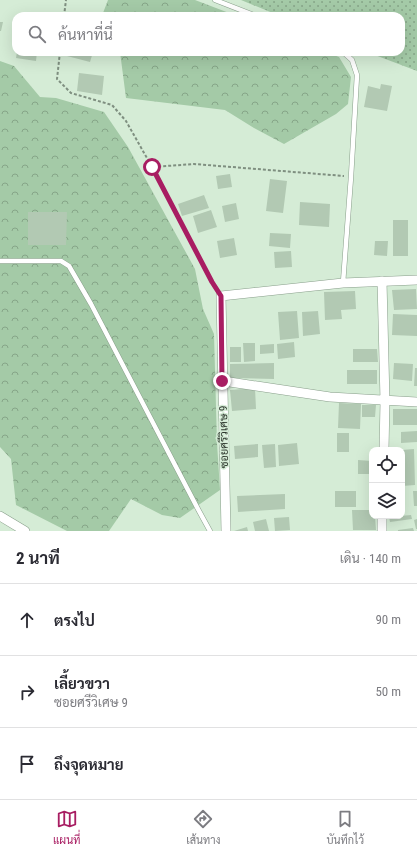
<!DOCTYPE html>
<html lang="th">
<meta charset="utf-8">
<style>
body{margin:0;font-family:"Roboto Condensed",Sarabun,sans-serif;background:#f2f2f3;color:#2b2b33}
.controls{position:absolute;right:12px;bottom:12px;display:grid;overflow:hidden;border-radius:8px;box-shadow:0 4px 16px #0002}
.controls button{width:36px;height:36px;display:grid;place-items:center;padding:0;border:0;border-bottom:1px solid #e1e1e2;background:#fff;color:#2b2b33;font:20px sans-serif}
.stop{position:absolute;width:12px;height:12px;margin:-9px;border:3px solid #a81d62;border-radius:50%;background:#fff}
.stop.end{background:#a81d62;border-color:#fff;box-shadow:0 1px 4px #0008}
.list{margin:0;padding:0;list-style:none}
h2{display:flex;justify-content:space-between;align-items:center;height:52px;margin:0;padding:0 16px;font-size:17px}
h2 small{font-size:13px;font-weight:400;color:#7c7c81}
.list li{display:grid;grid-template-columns:26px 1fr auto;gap:12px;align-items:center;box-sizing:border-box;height:72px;padding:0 16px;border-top:1px solid #e1e1e2}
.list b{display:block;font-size:15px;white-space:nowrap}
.list p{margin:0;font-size:13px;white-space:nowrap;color:#7c7c81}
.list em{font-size:13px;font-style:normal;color:#7c7c81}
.icon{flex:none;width:22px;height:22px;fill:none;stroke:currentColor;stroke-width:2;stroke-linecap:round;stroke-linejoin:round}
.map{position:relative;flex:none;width:417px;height:531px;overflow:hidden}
.search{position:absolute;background:#fff;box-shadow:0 4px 16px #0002;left:12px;right:12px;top:12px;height:44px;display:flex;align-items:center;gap:10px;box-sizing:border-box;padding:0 14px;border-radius:12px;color:#7c7c81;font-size:15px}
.sheet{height:268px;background:#fff}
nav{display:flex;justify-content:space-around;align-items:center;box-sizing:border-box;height:56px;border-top:1px solid #e1e1e2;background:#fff;font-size:11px;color:#7c7c81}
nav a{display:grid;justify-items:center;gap:2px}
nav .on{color:#a81d62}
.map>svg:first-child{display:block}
.grass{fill:url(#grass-dots)}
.forest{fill:url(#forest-crowns)}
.building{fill:#b2c9b3}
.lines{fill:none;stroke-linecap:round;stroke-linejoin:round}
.service-casing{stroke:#889e8a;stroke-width:5.5}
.minor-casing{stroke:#889e8a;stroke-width:10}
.path{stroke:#7f8f80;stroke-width:2;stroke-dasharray:3 2;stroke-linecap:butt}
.service{stroke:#fff;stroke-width:4.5}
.minor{stroke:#fff;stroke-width:9}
.route{stroke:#a81d62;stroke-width:5}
.labels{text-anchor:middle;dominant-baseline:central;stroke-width:3;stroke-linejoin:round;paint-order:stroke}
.street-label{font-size:11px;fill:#2f382f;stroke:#d5ecd6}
</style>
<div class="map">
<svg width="417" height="531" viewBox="0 0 417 531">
<defs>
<pattern id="grass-dots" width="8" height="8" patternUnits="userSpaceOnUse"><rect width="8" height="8" fill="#a4caa7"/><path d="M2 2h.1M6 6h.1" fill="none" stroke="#86a588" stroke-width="1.8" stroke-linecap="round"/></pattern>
<pattern id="forest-crowns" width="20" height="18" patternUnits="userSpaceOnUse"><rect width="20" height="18" fill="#a4caa7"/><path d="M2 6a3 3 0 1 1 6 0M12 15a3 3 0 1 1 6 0" fill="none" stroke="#86a588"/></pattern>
</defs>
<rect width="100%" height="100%" fill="#d5ecd6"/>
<path class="grass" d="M241 0H417V71L367 52H401V16H280Z"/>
<path class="forest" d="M108 0H195L237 16H104L103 13Z
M120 52H326L339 57 351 77 348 104 336 114 284 144 254 128 225 110 126 98Z
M0 61 14 66 40 97 56 98 104 112 128 147 195 269 203 309 214 334 217 443 220 490 180 518 162 515 131 499 109 531H67L16 505 11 459 0 447Z"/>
<path class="building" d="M0 22H3L1 31H0Z
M17 52H37L36 61 16 58Z
M68 52H93L90 62 67 56Z
M100 52H116V55L100 53Z
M79 73 104 76 102 95 77 91Z
M381 84 392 86 387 111 364 107 368 86 380 89Z
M230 174 232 187 218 189 216 176Z
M270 179 287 181 283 213 266 211Z
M204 195 209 208 182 216 178 204Z
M300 202 330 204 329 227 299 225Z
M236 203 239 219 225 222 222 206Z
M211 210 217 227 198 233 193 216Z
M28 212H67L66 245H28Z
M393 220H408V256H393Z
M270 233 291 234 290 248 269 246Z
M234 238 237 255 220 258 217 241Z
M375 241H388L387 256 374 255Z
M291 251 292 267 275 268 274 252Z
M416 289 417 309 394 310 392 290Z
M355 291 356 309 341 310 342 319 325 320 324 292Z
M297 311 299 338 280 340 278 312Z
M318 311 320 334 303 336 302 312Z
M393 314 417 315V336L392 335Z
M294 342 295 357 278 359 277 344Z
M243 343H255V361L244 362Z
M274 344V353L260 354V345Z
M230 347H241V362H230Z
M353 349H377L378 362H353Z
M274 363V379L230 378V364Z
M394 363 413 364 412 381 393 379Z
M415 368H417V386H414Z
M347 370H377V384H347Z
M255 388 256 409 232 411 230 390Z
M339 403 361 404 360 429 338 428Z
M362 405H376L375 417H362Z
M393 409H417V425H393Z
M417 431V442L401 443V432Z
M337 433H349V452H337Z
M297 443 299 464 279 466 278 445Z
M258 444V457L235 459 234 446Z
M275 444 276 467 264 468 262 445Z
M414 449 415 485 402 486V450Z
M358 460 372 461V474H358Z
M335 491H356V507H335Z
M413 491H417V506H414Z
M285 494V509L238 512 237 496Z
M352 510H372V516H375L376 530H353Z
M411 515 412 519 390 522 389 517Z
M289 517 290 530 275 531 274 518Z
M266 519 269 531H255L253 522Z
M417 519V529H416L414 520Z
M247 527 248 531H234Z
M413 528 414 531H398V530Z"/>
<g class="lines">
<g class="service-casing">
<path id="service" d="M215 0 256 16
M0 261H61L69 266 91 304 199 511 210 531
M343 283 351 177 357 75 352 60 343 52"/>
</g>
<g class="minor-casing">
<path id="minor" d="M382 281 385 401 384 450
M223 381 330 397 417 402
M0 516 25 531
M226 531 221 296 343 283 417 280
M382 531V516"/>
</g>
<path class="path" d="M64 16 66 0
M60 52 57 79 71 93 112 105 126 121 152 167 194 164 344 176
M152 167 212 282 216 288"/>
<use href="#service" class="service"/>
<use href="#minor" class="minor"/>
</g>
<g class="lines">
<path class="route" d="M152 167 212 282 221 296 222 381"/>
</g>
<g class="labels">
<g class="street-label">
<text transform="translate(224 437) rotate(-91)">ซอยศรีวิเศษ 9</text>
</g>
</g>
</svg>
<div class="controls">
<button><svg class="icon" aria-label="locate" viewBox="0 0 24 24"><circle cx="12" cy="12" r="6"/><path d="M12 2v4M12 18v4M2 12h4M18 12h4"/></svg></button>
<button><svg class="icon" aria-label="layers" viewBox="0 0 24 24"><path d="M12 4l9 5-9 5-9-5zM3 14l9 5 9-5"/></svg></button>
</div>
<div class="stop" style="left:152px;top:167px"></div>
<div class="stop end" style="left:222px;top:381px"></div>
<div class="search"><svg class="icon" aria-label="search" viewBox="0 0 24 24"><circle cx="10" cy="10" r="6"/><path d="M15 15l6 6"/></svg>ค้นหาที่นี่</div>
</div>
<section class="sheet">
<h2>2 นาที<small>เดิน · 140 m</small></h2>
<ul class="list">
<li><svg class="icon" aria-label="ahead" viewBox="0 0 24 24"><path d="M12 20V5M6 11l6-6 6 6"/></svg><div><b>ตรงไป</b></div><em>90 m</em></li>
<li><svg class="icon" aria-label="right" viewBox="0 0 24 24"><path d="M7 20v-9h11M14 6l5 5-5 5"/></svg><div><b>เลี้ยวขวา</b><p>ซอยศรีวิเศษ 9</p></div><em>50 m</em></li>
<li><svg class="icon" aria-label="arrive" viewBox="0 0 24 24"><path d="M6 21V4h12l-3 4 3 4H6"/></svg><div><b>ถึงจุดหมาย</b></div></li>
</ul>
</section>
<nav>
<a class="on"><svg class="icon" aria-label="map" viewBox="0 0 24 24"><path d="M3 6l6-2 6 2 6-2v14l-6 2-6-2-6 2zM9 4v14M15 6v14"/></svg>แผนที่</a>
<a><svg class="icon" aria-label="directions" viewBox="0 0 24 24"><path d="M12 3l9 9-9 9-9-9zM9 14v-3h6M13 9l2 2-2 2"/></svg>เส้นทาง</a>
<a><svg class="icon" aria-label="saved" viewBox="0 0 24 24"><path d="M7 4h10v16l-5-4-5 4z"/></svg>บันทึกไว้</a>
</nav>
